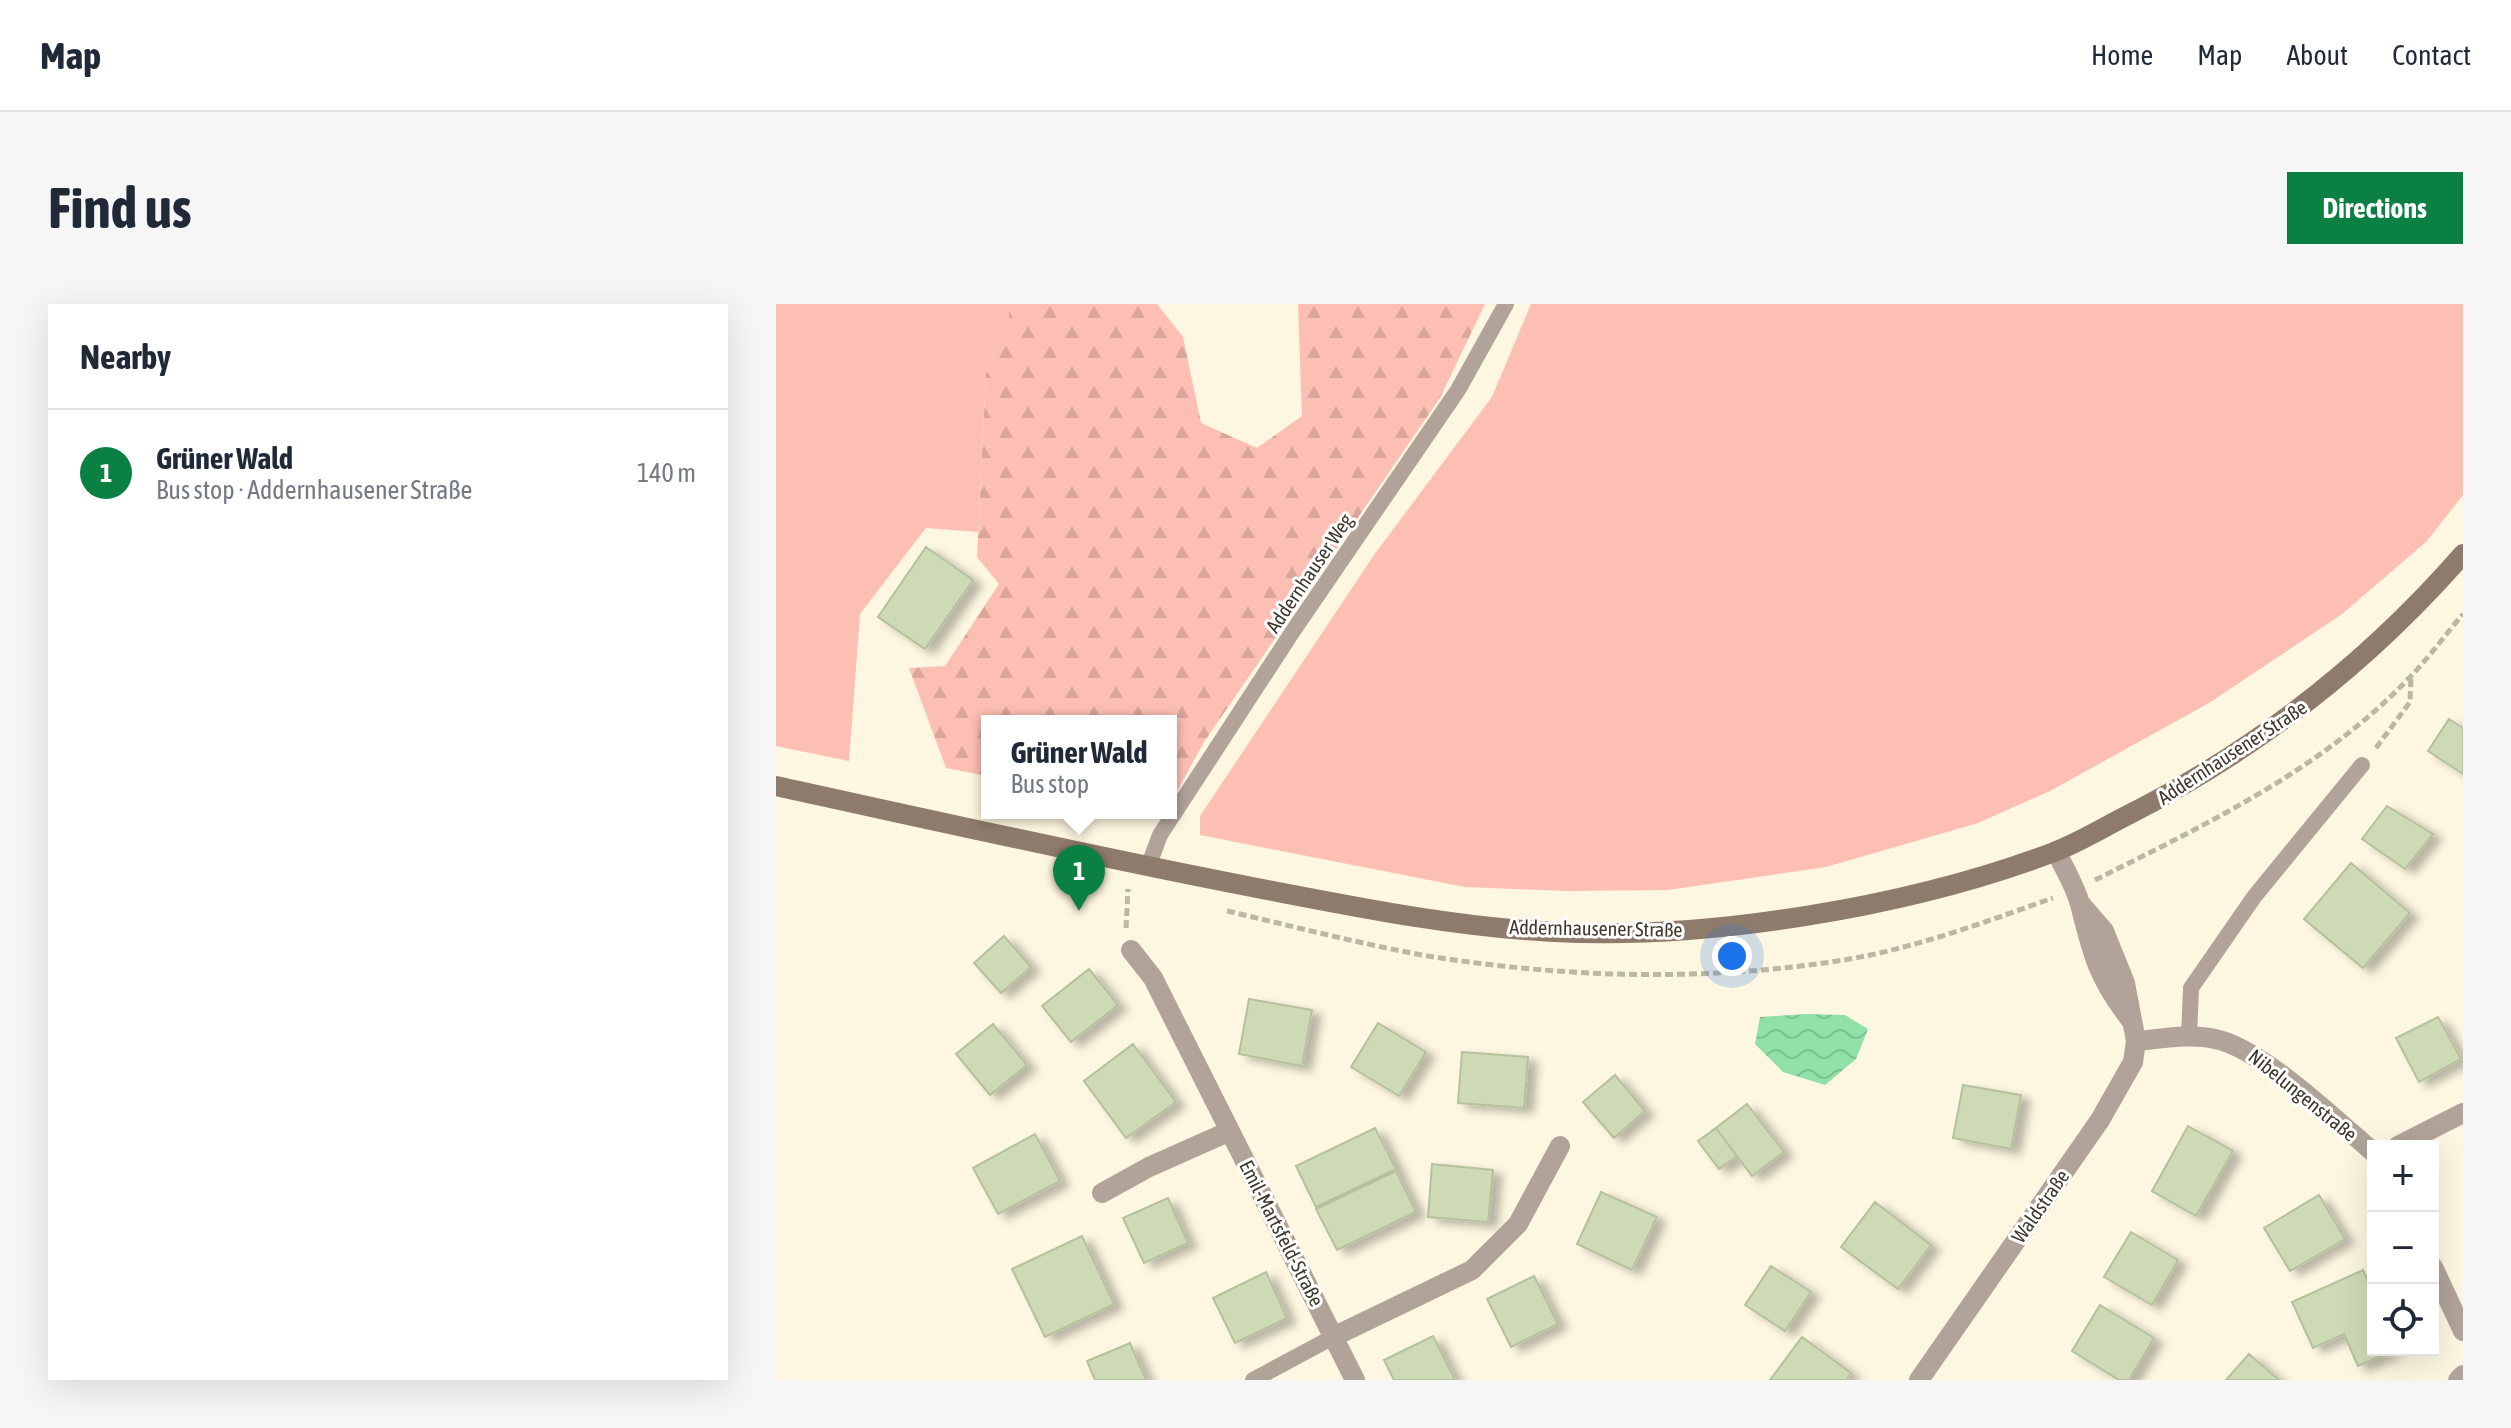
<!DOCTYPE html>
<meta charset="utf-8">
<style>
body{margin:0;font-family:"Asap Condensed",sans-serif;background:#f6f6f7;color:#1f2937}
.controls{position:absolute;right:24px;bottom:24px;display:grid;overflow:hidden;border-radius:0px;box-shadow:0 8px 32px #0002}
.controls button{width:72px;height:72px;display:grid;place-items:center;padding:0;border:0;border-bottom:2px solid #e0e1e3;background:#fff;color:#1f2937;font:40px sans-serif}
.you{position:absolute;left:956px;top:652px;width:28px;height:28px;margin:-20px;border:6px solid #fff;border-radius:50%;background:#1a73e8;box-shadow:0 0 0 12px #1a73e833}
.badge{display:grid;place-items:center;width:52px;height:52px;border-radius:50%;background:#0b8043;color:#fff;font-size:26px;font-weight:700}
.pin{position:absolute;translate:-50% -66px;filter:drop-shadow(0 2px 4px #0008)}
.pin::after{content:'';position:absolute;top:42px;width:28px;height:24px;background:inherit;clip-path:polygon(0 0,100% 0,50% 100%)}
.popup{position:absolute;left:205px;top:411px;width:196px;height:104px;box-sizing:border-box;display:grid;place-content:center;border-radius:0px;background:#fff;filter:drop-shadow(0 2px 6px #0005);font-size:26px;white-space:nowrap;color:#747a83}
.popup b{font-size:30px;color:#1f2937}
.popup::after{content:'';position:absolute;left:50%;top:100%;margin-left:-16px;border:16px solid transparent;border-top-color:#fff}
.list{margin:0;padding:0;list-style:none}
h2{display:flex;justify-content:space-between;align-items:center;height:104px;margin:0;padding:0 32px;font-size:34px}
h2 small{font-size:26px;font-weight:400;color:#747a83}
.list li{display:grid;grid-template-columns:52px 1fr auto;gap:24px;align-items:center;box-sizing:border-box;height:128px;padding:0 32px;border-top:2px solid #e0e1e3}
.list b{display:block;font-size:30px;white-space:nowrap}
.list p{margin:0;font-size:26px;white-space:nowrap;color:#747a83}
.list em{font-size:26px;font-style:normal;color:#747a83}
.icon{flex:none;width:44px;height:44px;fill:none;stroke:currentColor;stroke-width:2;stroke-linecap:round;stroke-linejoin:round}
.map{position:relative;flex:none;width:1687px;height:1076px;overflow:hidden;border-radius:0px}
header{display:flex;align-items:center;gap:48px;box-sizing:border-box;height:112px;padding:0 40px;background:#fff;border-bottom:2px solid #e0e1e3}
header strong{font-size:38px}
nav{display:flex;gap:44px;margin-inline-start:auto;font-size:28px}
.intro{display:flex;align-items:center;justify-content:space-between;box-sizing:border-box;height:192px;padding:0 48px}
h1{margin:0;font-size:56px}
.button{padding:20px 36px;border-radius:0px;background:#0b8043;color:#fff;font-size:28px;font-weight:700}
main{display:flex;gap:48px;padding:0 48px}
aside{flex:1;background:#fff;border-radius:0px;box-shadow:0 8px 32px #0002}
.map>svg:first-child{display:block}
.grass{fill:#fdbfb3}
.forest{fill:url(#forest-firs)}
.water{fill:url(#water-waves)}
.building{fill:#cedab6;stroke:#b5c09d;stroke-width:2;filter:url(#shadow)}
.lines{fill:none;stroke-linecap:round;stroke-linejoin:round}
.path{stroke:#bcb6a2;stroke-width:5;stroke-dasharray:8 4;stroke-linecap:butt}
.lane{stroke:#b1a398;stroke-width:16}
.street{stroke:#b1a398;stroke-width:20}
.secondary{stroke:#8f7b6b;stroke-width:20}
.labels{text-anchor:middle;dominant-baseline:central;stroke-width:6;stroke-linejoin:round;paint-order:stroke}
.street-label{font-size:20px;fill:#3e392a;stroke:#fff}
</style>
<header>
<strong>Map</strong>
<nav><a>Home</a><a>Map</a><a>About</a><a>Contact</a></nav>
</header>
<div class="intro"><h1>Find us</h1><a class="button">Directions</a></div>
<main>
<aside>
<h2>Nearby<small></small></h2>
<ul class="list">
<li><span class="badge">1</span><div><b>Grüner Wald</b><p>Bus stop · Addernhausener Straße</p></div><em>140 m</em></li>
</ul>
</aside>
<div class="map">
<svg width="1687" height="1076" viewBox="0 0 1687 1076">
<defs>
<pattern id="forest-firs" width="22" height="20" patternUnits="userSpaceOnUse" patternTransform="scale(2)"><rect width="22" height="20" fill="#fdbfb3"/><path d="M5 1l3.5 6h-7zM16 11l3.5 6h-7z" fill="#daa59a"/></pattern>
<pattern id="water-waves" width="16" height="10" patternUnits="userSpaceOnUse" patternTransform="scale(2)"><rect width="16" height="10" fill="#8fe1a7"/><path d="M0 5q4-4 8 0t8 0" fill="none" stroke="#7cc290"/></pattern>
<filter id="shadow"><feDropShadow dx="9" dy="5" stdDeviation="4" flood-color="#0004"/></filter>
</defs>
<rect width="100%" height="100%" fill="#fdf6e0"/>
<path class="grass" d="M0 0H232L233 12 210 70 202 228 150 224 84 310 73 457 0 442Z
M755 0H1687V191L1650 238 1566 310 1433 399 1274 487 1202 519 1050 563 892 586 791 587 689 583 424 531V512L598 251 716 93Z"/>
<path class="forest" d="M232 0H381L407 33 425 119 481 144 526 112 522 0H709L664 94 428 438 395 498V417H211V472L170 464 133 364 169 362 223 280 201 253 210 70 233 12Z"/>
<path class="water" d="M1031 710 1069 711 1092 725 1080 755 1049 781 1007 768 979 740 984 713Z"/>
<path class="building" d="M150 243 197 276 149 345 102 313Z
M1673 415 1687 424V470L1652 447Z
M1611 502 1657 530 1629 565 1586 535Z
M1575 559 1634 609 1587 664 1528 615Z
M228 632 255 663 225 689 198 659Z
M313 665 342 701 295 738 266 702Z
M473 695 536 706 526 762 463 750Z
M1662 713 1685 755 1643 778 1620 734Z
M602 719 650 748 623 792 575 763Z
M217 720 251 761 214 791 180 750Z
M357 740 400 798 350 834 308 777Z
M686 748 752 753 748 804 682 799Z
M839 771 869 807 838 834 807 798Z
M1187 781 1245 791 1235 845 1177 834Z
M971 800 1008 848 976 872 940 824Z
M1412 822 1457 847 1420 912 1376 887Z
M599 824 620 865 540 903 520 862Z
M940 824 961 852 943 865 922 837Z
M259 830 284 877 222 910 197 864Z
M656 860 717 866 712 918 652 913Z
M620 867 640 908 561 946 540 905Z
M825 888 881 913 856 966 801 940Z
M1543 891 1569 935 1514 967 1488 924Z
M392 894 412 939 368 959 347 914Z
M1099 898 1155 941 1122 985 1065 943Z
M1355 928 1402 956 1376 1001 1328 973Z
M306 932 338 1000 269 1033 236 965Z
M995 962 1035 988 1009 1027 969 1001Z
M1587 966 1597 989V1046H1619L1582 1062 1568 1030 1537 1044 1516 998Z
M490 968 511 1014 459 1039 437 994Z
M758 972 782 1020 735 1043 711 995Z
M1324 1001 1378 1034 1353 1076H1343L1296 1047Z
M657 1032 679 1076H618L608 1056Z
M1026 1033 1075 1069 1070 1076H994Z
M354 1039 370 1076H319L311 1057Z
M1473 1050 1503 1076H1450Z"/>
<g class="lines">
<path class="path" d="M1600 444 1634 398 1635 373
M1319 576C1431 520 1549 464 1636 371 1654 352 1670 330 1687 310
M451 607C516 622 581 639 646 651 785 674 930 678 1068 656 1140 644 1209 618 1277 594
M350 624 352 585"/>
<path class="lane" d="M372 563 384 531 517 327 682 86 730 0
M1413 733 1415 684 1478 593 1586 461
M477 1076 559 1032"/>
<path class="street" d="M1280 547C1288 564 1299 582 1304 600 1316 649 1322 674 1354 715
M355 646 377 674 579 1076
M1360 737C1385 735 1414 729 1439 735 1485 744 1560 816 1597 848
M1622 842 1687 809
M326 889 373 863 454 827
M1657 963 1687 1027
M559 1032 696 966 742 920 784 842
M1143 1076 1324 816 1357 758 1360 737 1349 679 1328 627 1303 598
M1682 1076 1687 1071"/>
<path class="secondary" d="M0 482C160 517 320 553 481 584 580 603 677 623 778 628 933 636 1133 603 1278 548 1304 538 1328 523 1352 511 1480 446 1592 359 1687 250"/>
</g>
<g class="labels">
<g class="street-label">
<text transform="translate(533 269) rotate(-56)">Addernhauser Weg</text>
<text transform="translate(1456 448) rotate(-33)">Addernhausener Straße</text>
<text transform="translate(820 624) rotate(1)">Addernhausener Straße</text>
<text transform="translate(1527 791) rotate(39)">Nibelungenstraße</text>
<text transform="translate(1264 902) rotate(-55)">Waldstraße</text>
<text transform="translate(506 929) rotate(63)">Emil-Martsfeld-Straße</text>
</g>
</g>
</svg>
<div class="controls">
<button>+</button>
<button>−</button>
<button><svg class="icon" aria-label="locate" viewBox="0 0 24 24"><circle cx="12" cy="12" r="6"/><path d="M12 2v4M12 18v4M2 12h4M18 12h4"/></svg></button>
</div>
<div class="you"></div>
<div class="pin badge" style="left:303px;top:607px">1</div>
<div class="popup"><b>Grüner Wald</b>Bus stop</div>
</div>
</main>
